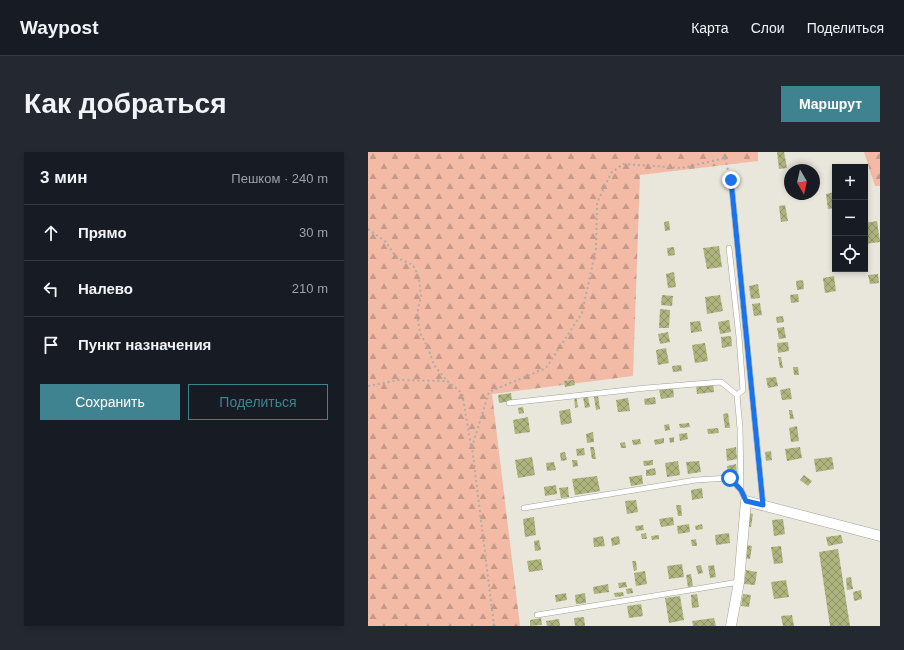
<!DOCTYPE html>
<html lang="ru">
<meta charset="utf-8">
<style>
body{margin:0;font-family:Helvetica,sans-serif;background:#242831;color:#f1f3f6}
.controls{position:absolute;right:12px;top:12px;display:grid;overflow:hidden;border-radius:0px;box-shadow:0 2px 6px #0003}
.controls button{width:36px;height:36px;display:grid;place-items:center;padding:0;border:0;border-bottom:1px solid #363941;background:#171b24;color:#f1f3f6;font:20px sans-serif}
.compass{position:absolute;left:416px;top:12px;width:36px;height:36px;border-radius:50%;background:#171b24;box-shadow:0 2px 6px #0003;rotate:171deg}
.stop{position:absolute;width:12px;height:12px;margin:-9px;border:3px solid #1a73e8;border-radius:50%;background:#fff}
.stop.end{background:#1a73e8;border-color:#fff;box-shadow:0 1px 4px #0008}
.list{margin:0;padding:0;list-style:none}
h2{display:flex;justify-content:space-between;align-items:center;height:52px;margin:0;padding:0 16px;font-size:17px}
h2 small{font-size:13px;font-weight:400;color:#9ea1a6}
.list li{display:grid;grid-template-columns:26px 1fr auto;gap:12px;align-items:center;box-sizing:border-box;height:56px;padding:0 16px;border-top:1px solid #363941}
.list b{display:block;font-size:15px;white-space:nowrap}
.list em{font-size:13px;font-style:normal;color:#9ea1a6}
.actions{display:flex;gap:8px;padding:12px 16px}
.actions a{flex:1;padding:9px 0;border:1px solid #3f8391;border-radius:0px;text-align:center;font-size:14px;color:#3f8391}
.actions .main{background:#3f8391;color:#fff}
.icon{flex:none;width:22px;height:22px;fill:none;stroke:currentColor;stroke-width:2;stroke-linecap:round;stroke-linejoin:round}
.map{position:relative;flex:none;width:512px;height:474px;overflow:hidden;border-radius:0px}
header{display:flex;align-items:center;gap:24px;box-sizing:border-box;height:56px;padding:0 20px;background:#171b24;border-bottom:1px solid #363941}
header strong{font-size:19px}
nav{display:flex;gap:22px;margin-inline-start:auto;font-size:14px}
.intro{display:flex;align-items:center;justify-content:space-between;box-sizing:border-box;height:96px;padding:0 24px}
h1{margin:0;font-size:28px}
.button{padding:10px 18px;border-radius:0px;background:#3f8391;color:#fff;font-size:14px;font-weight:700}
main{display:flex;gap:24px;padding:0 24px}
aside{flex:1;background:#171b24;border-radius:0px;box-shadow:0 2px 6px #0003}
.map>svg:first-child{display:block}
.forest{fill:url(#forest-firs)}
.building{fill:url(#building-cross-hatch)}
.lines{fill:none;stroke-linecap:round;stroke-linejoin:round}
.lane-casing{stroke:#a4a198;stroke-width:6}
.street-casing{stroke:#a4a198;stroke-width:11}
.path{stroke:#aeaca4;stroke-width:2;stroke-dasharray:2 3;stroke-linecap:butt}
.lane{stroke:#fff;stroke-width:5}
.street{stroke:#fff;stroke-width:10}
.route{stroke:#1a73e8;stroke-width:5}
</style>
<header>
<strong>Waypost</strong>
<nav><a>Карта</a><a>Слои</a><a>Поделиться</a></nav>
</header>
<div class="intro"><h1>Как добраться</h1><a class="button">Маршрут</a></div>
<main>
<aside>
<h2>3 мин<small>Пешком · 240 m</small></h2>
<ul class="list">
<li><svg class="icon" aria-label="ahead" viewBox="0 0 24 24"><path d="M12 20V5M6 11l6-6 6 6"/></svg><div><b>Прямо</b></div><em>30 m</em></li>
<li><svg class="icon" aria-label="left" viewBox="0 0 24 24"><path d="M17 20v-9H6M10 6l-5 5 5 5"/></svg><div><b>Налево</b></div><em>210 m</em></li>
<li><svg class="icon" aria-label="arrive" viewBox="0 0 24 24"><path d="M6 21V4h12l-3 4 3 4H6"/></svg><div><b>Пункт назначения</b></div></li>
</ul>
<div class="actions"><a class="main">Сохранить</a><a>Поделиться</a></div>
</aside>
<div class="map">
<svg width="512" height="474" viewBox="0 0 512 474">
<defs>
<pattern id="forest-firs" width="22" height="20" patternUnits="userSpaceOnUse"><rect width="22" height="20" fill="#f3bba6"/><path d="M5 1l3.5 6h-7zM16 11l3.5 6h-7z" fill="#c69988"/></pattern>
<pattern id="building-cross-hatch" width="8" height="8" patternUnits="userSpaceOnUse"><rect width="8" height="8" fill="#adb47d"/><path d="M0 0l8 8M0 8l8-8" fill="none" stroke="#8e9467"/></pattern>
</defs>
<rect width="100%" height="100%" fill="#e9e6dc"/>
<path class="forest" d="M0 0H390V9L272 23 265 224 124 242 152 474H0Z
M496 0H512V34H507Z"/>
<path class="building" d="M409 0H416L419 16 411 17Z
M467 40V56L460 57 458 42Z
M417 53 420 69 413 70 411 54Z
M301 69 302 78 297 79 296 70Z
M509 69 512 90 497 92V71Z
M351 94 354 115 339 117 335 96Z
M306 95 307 103 300 104 299 96Z
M306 120 308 135 300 136 298 122Z
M510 122 511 131 502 132 500 123Z
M466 124 468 139 457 141 455 126Z
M435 128 436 137 429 138 428 129Z
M390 132 392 146 383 147 381 134Z
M430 142 431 150 423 151 422 143Z
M294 143 305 144 304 154 293 153Z
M352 143 355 159 339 162 337 145Z
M392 151 394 163 386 164 384 152Z
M292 157 302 158 301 176H291Z
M415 164 416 170 409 171 408 165Z
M361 168 363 180 352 182 350 170Z
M332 169 334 179 323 181 322 170Z
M416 175 418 186 411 187 409 176Z
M300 180 302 190 292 192 290 182Z
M363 184 364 194 354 196 353 185Z
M420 190 421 199 410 201 409 191Z
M337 191 340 209 327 211 324 193Z
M298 196 301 211 290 213 288 198Z
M410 205H413L415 216H412Z
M313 213 314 219 305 220 304 214Z
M425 215H430L431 223H426Z
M408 225 410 234 400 236 398 226Z
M206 228 207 233 197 235 196 229Z
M345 231 346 240 329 242 328 234Z
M305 236 306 245 293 247 291 238Z
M422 236 424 247 414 248 412 238Z
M143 241 144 249 131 251 130 243Z
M206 243H208L210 255 207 256Z
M230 244 232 257 228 258 226 245Z
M215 245H220L222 255 217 256Z
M287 245 288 252 277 253 276 247Z
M260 246 262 259 250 260 248 248Z
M155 255 156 261 151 262 150 256Z
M202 257 204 271 193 273 191 259Z
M421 258H424L426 267H422Z
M360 261 362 276H357L355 262Z
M160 265 162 280 147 282 145 268Z
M321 271 322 275 312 276 311 272Z
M301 272 302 278 297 279 296 273Z
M429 274 431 289 423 290 421 276Z
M350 276 351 281 340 282 339 277Z
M225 280 226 290 219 291 218 282Z
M319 281 320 287 312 289 311 282Z
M306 285V290L302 291 301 286Z
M296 286V291L287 293 286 288Z
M272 287 273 292 265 293 264 288Z
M257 290 258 296H253L252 291Z
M222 295H226L228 307H224Z
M368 295 369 307 359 309 358 297Z
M432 295 434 306 419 309 417 297Z
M216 296 217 303 209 304 208 297Z
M403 299 404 308 398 309 397 300Z
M197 300 199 308 193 309 192 301Z
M164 305 167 323 150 326 147 308Z
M464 305 466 317 448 320 446 307Z
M204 308H209L210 314 205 315Z
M285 308V313L276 314 275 309Z
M310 309 312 323 299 325 297 311Z
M331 309 333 320 320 322 318 310Z
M186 310 188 318 179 319 178 311Z
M368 312 369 321 360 322 359 314Z
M287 316 288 323 278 324V318Z
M274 323 275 332 263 334 261 325Z
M436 323 444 329 440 334 432 328Z
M229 324 232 339 207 343 204 327Z
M188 333 189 342 177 344 176 335Z
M200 335 201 345 193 346 191 336Z
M334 336 335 346 324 348 323 338Z
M268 348 270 360 259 362 257 349Z
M308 353H313L314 364H310Z
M379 361 385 362 383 375 377 374Z
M166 365 168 383 157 385 155 367Z
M305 365 306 373 293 375 291 367Z
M415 367 417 382 406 384 404 368Z
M321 372 322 380 310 382 309 374Z
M334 372 335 377 328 378 327 374Z
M275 373 276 378 268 379 267 374Z
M278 381 279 387H274L273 382Z
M361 381 362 391 348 393 347 383Z
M291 383V387L284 388 283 384Z
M473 383 475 391 460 394 458 385Z
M235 384 237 394 226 395 225 386Z
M251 384 252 392 244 394 243 386Z
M328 387 329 394H324L323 388Z
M171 388 173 398 167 399 166 389Z
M378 393 384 394 382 407 376 406Z
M413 394 415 411 406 412 403 395Z
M470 397 482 474H462L451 400Z
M173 407 175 418 161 420 159 409Z
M264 409H268L269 418 266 419Z
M314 412 316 425 301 427 299 414Z
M333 413 335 421 330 422 328 414Z
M346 413 348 425 342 426 340 414Z
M378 418 389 420 387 433 376 432Z
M277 419 279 432 268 434 266 421Z
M323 422 325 434 320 435 318 423Z
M483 425 485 437 479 438 478 426Z
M418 428 421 445 406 447 403 430Z
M258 430 259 435 251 436 250 431Z
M240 432 241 440 226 442 225 435Z
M264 436 265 441 259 442 258 437Z
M493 438 494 447 486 449 485 440Z
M255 440 256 444 247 445 246 441Z
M198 441 199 448 188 450 187 443Z
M217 441 218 451 208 452 207 443Z
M329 442 331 455 324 456 323 443Z
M375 442 383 443 381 455 373 454Z
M312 444 316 468 301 471 297 446Z
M273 452 275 464 261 466 259 454Z
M424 463 426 474H415L413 464Z
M216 465 217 474H207L206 466Z
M173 466 174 473 162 474V468Z
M346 466 348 474H325L324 469Z
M191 467 192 474H179L178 469Z"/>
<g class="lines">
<g class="lane-casing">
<path id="lane" d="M363 28 395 353
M361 96 371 185 375 238 369 243
M141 251 278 236 353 230 369 243 372 276 373 338
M156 356 328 328 362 326 373 338 378 349
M169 463 371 430"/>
</g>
<g class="street-casing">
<path id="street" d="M363 474 371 430 378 349 512 384"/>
</g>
<path class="path" d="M357 6 361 22
M0 77 18 90 28 105 45 113 51 126 53 144 49 162 52 181 60 196 66 213 79 229 94 241 103 294
M0 234 31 228 79 229
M126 474 104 295 121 240 178 216 214 161 228 97 229 51 243 21 255 12 314 16 357 6 356 0"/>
<use href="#lane" class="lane"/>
<use href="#street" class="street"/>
</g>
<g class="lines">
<path class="route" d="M362 326 373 338 378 349 395 353 363 28"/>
</g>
</svg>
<div class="controls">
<button>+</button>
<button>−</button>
<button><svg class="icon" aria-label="locate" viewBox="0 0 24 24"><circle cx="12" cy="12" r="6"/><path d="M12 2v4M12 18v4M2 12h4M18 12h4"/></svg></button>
</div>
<svg class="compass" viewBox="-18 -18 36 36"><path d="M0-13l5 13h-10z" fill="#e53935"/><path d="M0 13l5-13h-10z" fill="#9ea1a6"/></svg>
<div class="stop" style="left:362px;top:326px"></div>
<div class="stop end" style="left:363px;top:28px"></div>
</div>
</main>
